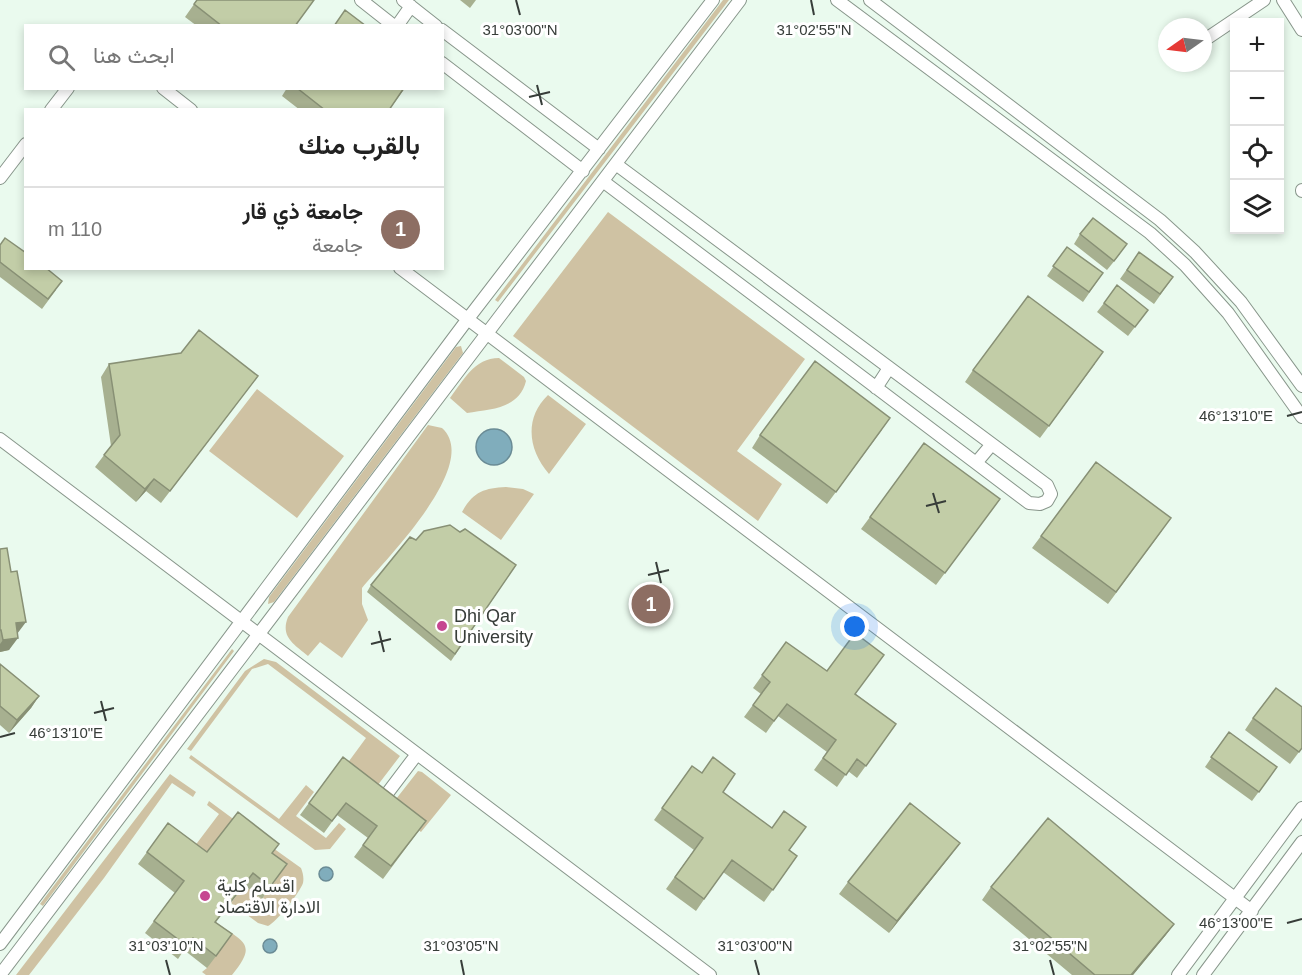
<!DOCTYPE html>
<html lang="ar">
<meta charset="utf-8">
<style>
body{margin:0;font-family:Arial,Vazirmatn,sans-serif;background:#f2f2f2;color:#222;direction:rtl}
.controls{position:absolute;right:18px;top:18px;display:grid;overflow:hidden;border-radius:0px;box-shadow:0 3px 9px #0003}
.controls button{width:54px;height:54px;display:grid;place-items:center;padding:0;border:0;border-bottom:2px solid #e0e0e0;background:#fff;color:#222;font:30px sans-serif}
.compass{position:absolute;left:1158px;top:18px;width:54px;height:54px;border-radius:50%;background:#fff;box-shadow:0 3px 9px #0003;rotate:256deg}
.you{position:absolute;left:855px;top:627px;width:21px;height:21px;margin:-15px;border:4px solid #fff;border-radius:50%;background:#1a73e8;box-shadow:0 0 0 9px #1a73e833}
.badge{display:grid;place-items:center;width:39px;height:39px;border-radius:50%;background:#ea580c;color:#fff;font-size:20px;font-weight:700}
.pin{position:absolute;translate:-50% -50%;border:3px solid #fff;box-shadow:0 2px 6px #0006}
.list{margin:0;padding:0;list-style:none}
h2{display:flex;justify-content:space-between;align-items:center;height:78px;margin:0;padding:0 24px;font-size:26px}
h2 small{font-size:20px;font-weight:400;color:#767676}
.list li{display:grid;grid-template-columns:39px 1fr auto;gap:18px;align-items:center;box-sizing:border-box;height:84px;padding:0 24px;border-top:2px solid #e0e0e0}
.list b{display:block;font-size:22px;white-space:nowrap}
.list p{margin:0;font-size:20px;white-space:nowrap;color:#767676}
.list em{font-size:20px;font-style:normal;color:#767676}
.icon{flex:none;width:33px;height:33px;fill:none;stroke:currentColor;stroke-width:2;stroke-linecap:round;stroke-linejoin:round}
.map{position:relative;flex:none;width:1302px;height:975px;overflow:hidden;direction:ltr}
.search{position:absolute;background:#fff;box-shadow:0 3px 9px #0003;left:24px;top:24px;width:420px;height:66px;display:flex;align-items:center;gap:15px;box-sizing:border-box;padding:0 21px;border-radius:0px;color:#767676;font-size:22px}
.panel{position:absolute;background:#fff;box-shadow:0 3px 9px #0003;left:24px;top:108px;width:420px;height:162px;border-radius:0px;direction:rtl}
.map>svg:first-child{display:block}
.green{fill:#cfc2a3}
.water{fill:#80adbc;stroke:#6a8b95;stroke-width:1.5}
.lines{fill:none;stroke-linecap:round;stroke-linejoin:round}
.minor-casing{stroke:#88968b;stroke-width:14}
.minor{stroke:#fff;stroke-width:12}
.wall{fill:#a7b090}
.shaded-wall{fill:#889075}
.building{fill:#c2cda7;stroke:#889075;stroke-width:1.5}
.ticks{fill:none;stroke:#373d39;stroke-width:2}
.poi-dot{fill:#c64691;stroke:#fff;stroke-width:2}
.labels{text-anchor:middle;dominant-baseline:central;stroke-width:6;stroke-linejoin:round;paint-order:stroke}
.poi-label{font-size:18px;fill:#373d39;stroke:#fff;text-anchor:start}
.ticks-label{font-size:15px;text-anchor:middle;fill:#373d39;stroke:#fff;stroke-width:6;stroke-linejoin:round;paint-order:stroke}
</style>
<div class="map">
<svg width="1302" height="975" viewBox="0 0 1302 975">
<rect width="100%" height="100%" fill="#eafaee"/>
<path class="green" d="M723 0H729L498 302 495 300Z
M608 212 805 359 737 451 782 484 758 521 513 336Z
M461 346 463 353 274 602 268 604 269 597 456 347Z
M499 358 524 377 526 381C519 409 491 409 467 413L450 398C464 380 474 358 499 358Z
M257 389 344 456 297 518 209 451Z
M548 395 586 424 549 474C528 450 524 418 548 395Z
M428 425 442 428C482 464 385 560 362 588V604L368 620 342 658 320 642 308 656C294 644 280 637 288 617Z
M506 487 523 489 534 494 501 540 462 512C473 492 484 488 506 487Z
M232 649 234 651 43 906 40 904Z
M264 659 276 662 400 756 371 794 341 772 366 738 268 664 252 669 191 751 187 749 245 671Z
M191 755 279 819 306 785 314 792 296 816 326 838 339 823 346 829 330 849 315 850 189 758Z
M418 771 422 772 451 795 421 832 389 808Z
M170 774 196 792 193 797 172 783 104 878 29 975H16Z
M209 801 263 841 198 865 191 851 219 814 207 805Z
M266 843 301 868C303 873 304 878 303 883 300 892 277 922 268 926L258 923 231 903 244 885 262 899 278 877Z
M216 922C244 943 258 943 232 975H206L202 972 207 968V934Z"/>
<path class="water" d="M476 447a18 18 0 1 1 36 0a18 18 0 1 1-36 0Z
M319 874a7 7 0 1 1 14 0a7 7 0 1 1-14 0Z
M263 946a7 7 0 1 1 14 0a7 7 0 1 1-14 0Z"/>
<g class="lines">
<g class="minor-casing">
<path id="minor" d="M361 0 394 26
M403 0 436 26
M837 0 1150 233 1185 265 1228 313 1302 417
M870 0 1160 220 1195 252 1241 302 1302 386
M1283 0 1302 30
M397 26 411 6
M442 30 599 149
M1203 41 1264 0
M442 63 583 171
M163 88 191 110
M51 110 68 88
M0 178 26 144
M604 182 1029 503 1040 504 1047 501 1051 494 1047 485 617 165
M1302 191V190
M400 268 1252 911
M876 388 889 368
M0 439 710 975
M976 463 992 444
M383 799 417 754
M0 944 467 320 713 0
M0 975 740 0
M1178 975 1302 808
M1203 975 1302 842"/>
</g>
<use href="#minor" class="minor"/>
</g>
<path class="wall" d="M197 0 296 26H197L185 17Z
M460 0H476L470 8Z
M287 88H405L389 110H300L282 96Z
M1080 234 1120 254 1107 270 1074 244Z
M0 245 56 290 42 309 0 277Z
M1067 247 1103 273 1083 302 1047 276Z
M1139 252 1173 277 1154 304 1120 279Z
M1104 303 1148 310 1128 336 1097 312Z
M109 364 258 376 161 503 146 491 136 502 95 467 111 446 101 377Z
M1095 364 1040 438 965 382 973 370Z
M882 430 827 504 752 448 760 435Z
M1000 499 936 585 861 529 870 517Z
M1162 531 1108 604 1032 548 1041 536Z
M460 532 516 565 451 661 367 592 371 585 416 540Z
M0 549 17 633 9 650 0 652Z
M786 642 896 724 857 778 848 771 837 787 814 770 827 752 778 716 766 733 744 717 761 694 753 688Z
M0 664 39 696 31 708 9 733 0 725Z
M1253 718 1302 748 1290 764 1245 730Z
M1229 732 1277 767 1252 801 1205 767Z
M343 757 426 821 383 879 354 857 368 838 337 815 324 833 300 815Z
M692 766 797 856 764 902 723 872 696 911 666 889 694 850 654 820Z
M147 852 272 853 287 864 262 899 244 885 216 922 223 947 207 968 184 950 178 959 145 933 175 893 138 864Z
M951 855 889 933 839 894 848 882Z
M991 887 1174 924 1165 936 1133 975H1072L982 900Z"/>
<path class="shaded-wall" d="M154 479 146 491 136 502 145 489Z
M26 622 17 634 16 623Z
M18 638 9 650 0 652V644L3 640Z
M39 696 31 708 9 733 17 720Z
M960 843 951 855 889 933 897 921Z
M1174 924 1165 936 1133 975H1131Z"/>
<path class="building" d="M197 0H314L295 26H222L194 4Z
M345 10 366 26H334Z
M297 88H404L389 110H325Z
M1093 218 1127 244 1114 261 1080 234Z
M5 238 26 253V268H46L62 281 48 299 0 262V245Z
M1067 247 1103 273 1089 292 1053 266Z
M1139 252 1173 277 1160 294 1127 270Z
M1117 285 1148 310 1135 327 1104 303Z
M1028 296 1103 352 1049 426 973 370Z
M199 330 258 376 170 491 154 479 145 489 104 455 120 435 109 364 181 353Z
M815 361 890 418 836 492 760 435Z
M924 443 1000 499 945 573 870 517Z
M1096 462 1171 518 1116 592 1041 536Z
M450 525 460 532 465 529 516 565 455 654 371 585 410 537 416 540 424 531Z
M7 548 11 572 17 571 26 622 16 623 18 638 3 640 1 630H0V549Z
M855 633 884 655 855 694 896 724 866 766 857 759 846 775 823 758 836 740 787 704 774 721 753 705 770 682 762 675 786 642 827 671Z
M0 664 39 696 17 720 0 706Z
M1276 688 1302 707V748L1299 752 1253 718Z
M1229 732 1277 767 1259 792 1211 757Z
M343 757 426 821 391 866 363 845 377 826 346 803 332 821 309 803Z
M713 757 735 774 723 792 772 828 784 811 806 827 789 850 797 856 773 890 732 860 704 899 675 877 703 838 662 808 692 766 702 773Z
M910 803 960 843 897 921 848 882Z
M238 812 279 844 272 853 287 864 270 887 253 873 215 922 232 934 216 956 193 938 187 946 154 921 184 881 147 852 168 823 207 852Z
M1048 818 1174 924 1131 975H1095L991 887Z"/>
<path class="ticks" d="M516 0 520 15M811 0 814 15M537 85 542 105M529 97 550 92M1287 416 1302 412M933 493 939 513M926 506 946 501M656 562 661 583M648 575 669 570M379 631 384 652M371 644 391 639M101 701 106 721M94 713 114 708M0 737 15 733M1287 923 1302 919M166 960 170 975M461 960 464 975M755 960 759 975M1050 960 1054 975"/>
<g class="poi-dot">
<circle cx="442" cy="626" r="6"/>
<circle cx="205" cy="896" r="6"/>
</g>
<g class="labels">
<g class="poi-label">
<text x="454" y="616">Dhi Qar<tspan x="454" dy="21">University</tspan></text>
<text x="217" y="886">اقسام كلية<tspan x="217" dy="21">الادارة الاقتصاد</tspan></text>
</g>
</g>
<g class="ticks-label">
<text x="520" y="35">31°03'00"N</text>
<text x="814" y="35">31°02'55"N</text>
<text x="1236" y="421">46°13'10"E</text>
<text x="66" y="738">46°13'10"E</text>
<text x="1236" y="928">46°13'00"E</text>
<text x="166" y="951">31°03'10"N</text>
<text x="461" y="951">31°03'05"N</text>
<text x="755" y="951">31°03'00"N</text>
<text x="1050" y="951">31°02'55"N</text>
</g>
</svg>
<div class="controls">
<button>+</button>
<button>−</button>
<button><svg class="icon" aria-label="locate" viewBox="0 0 24 24"><circle cx="12" cy="12" r="6"/><path d="M12 2v4M12 18v4M2 12h4M18 12h4"/></svg></button>
<button><svg class="icon" aria-label="layers" viewBox="0 0 24 24"><path d="M12 4l9 5-9 5-9-5zM3 14l9 5 9-5"/></svg></button>
</div>
<svg class="compass" viewBox="-18 -18 36 36"><path d="M0-13l5 13h-10z" fill="#e53935"/><path d="M0 13l5-13h-10z" fill="#767676"/></svg>
<div class="you"></div>
<div class="pin badge" style="left:651px;top:604px;background:#8d6e63">1</div>
<div class="search"><svg class="icon" aria-label="search" viewBox="0 0 24 24"><circle cx="10" cy="10" r="6"/><path d="M15 15l6 6"/></svg>ابحث هنا</div>
<section class="panel">
<h2>بالقرب منك<small></small></h2>
<ul class="list">
<li><span class="badge" style="background:#8d6e63">1</span><div><b>جامعة ذي قار</b><p>جامعة</p></div><em>110 m</em></li>
</ul>
</section>
</div>
